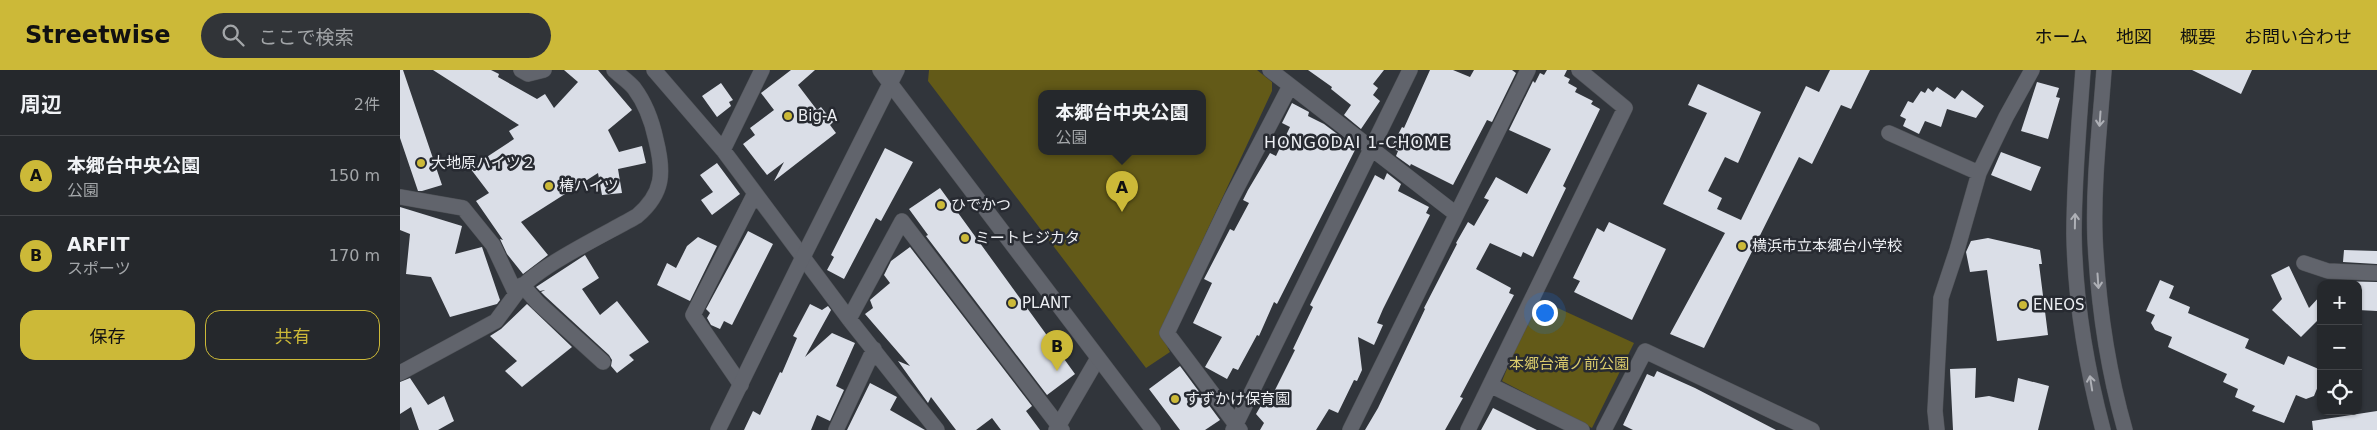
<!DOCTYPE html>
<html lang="ja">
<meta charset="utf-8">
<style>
body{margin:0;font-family:"DejaVu Sans","Noto Sans JP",sans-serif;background:#313438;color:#f1f3f6}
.controls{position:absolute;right:15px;bottom:15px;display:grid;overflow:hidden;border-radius:10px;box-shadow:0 1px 4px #0004}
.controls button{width:45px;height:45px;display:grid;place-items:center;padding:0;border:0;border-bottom:1px solid #424448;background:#25282c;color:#f1f3f6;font:25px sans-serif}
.you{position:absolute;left:1144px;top:242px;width:18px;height:18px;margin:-12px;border:4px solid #fff;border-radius:50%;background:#1a73e8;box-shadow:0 0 0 8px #1a73e833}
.badge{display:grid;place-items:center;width:32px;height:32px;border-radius:50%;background:#ccb938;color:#111;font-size:16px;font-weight:700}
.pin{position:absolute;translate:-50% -41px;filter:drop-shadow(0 1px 2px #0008)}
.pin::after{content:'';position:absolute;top:26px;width:18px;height:15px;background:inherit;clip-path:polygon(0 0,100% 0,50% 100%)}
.popup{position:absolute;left:638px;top:20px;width:168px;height:65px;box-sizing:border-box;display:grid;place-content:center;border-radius:10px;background:#25282c;filter:drop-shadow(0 1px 4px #0005);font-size:16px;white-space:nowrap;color:#a3a6a9}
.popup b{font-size:19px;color:#f1f3f6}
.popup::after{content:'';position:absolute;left:50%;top:100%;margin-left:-10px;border:10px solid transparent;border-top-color:#25282c}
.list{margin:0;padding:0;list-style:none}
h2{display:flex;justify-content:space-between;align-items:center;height:65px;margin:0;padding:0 20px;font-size:21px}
h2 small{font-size:16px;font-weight:400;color:#a3a6a9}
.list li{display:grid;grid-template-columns:32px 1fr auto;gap:15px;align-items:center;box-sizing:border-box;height:80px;padding:0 20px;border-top:1px solid #424448}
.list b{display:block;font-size:19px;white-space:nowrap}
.list p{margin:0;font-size:16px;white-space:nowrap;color:#a3a6a9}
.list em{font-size:16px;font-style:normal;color:#a3a6a9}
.actions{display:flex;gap:10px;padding:15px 20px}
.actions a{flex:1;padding:11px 0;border:1px solid #ccb938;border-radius:15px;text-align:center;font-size:18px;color:#ccb938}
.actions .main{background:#ccb938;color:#111}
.icon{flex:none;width:28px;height:28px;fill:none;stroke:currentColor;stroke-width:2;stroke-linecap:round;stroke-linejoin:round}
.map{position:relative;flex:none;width:1977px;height:360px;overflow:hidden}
header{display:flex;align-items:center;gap:30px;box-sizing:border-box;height:70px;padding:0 25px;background:#ccb938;color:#111}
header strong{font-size:24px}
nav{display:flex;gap:28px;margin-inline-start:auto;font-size:18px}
.search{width:350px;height:45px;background:#313438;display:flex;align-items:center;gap:12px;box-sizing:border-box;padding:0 18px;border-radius:28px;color:#a3a6a9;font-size:19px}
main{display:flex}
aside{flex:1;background:#25282c}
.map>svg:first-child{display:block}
.green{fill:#635a18;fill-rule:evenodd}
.building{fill:#dadee7}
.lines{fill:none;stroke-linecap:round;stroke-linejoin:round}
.minor-casing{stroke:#505358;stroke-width:16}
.tertiary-casing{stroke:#505358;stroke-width:16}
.minor{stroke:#61646c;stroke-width:15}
.tertiary{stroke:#61646c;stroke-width:15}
.oneway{stroke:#aeb0b6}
.poi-dot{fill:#ccb938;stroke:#272a31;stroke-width:2}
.labels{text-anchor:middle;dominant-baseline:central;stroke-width:5;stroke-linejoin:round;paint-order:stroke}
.poi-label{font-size:15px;fill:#edeff3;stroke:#272a31;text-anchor:start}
.park-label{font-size:15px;fill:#dbcc6c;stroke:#272a31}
.neighbourhood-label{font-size:16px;letter-spacing:1px;fill:#edeff3;stroke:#272a31}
</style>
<header>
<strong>Streetwise</strong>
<div class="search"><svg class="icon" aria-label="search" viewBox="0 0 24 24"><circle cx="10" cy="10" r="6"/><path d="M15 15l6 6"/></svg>ここで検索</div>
<nav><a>ホーム</a><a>地図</a><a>概要</a><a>お問い合わせ</a></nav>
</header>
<main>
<aside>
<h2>周辺<small>2件</small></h2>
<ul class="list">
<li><span class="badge">A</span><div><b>本郷台中央公園</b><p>公園</p></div><em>150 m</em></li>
<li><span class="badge">B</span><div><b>ARFIT</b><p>スポーツ</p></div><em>170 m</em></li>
</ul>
<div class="actions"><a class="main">保存</a><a>共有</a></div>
</aside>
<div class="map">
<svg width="1977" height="360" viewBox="0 0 1977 360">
<rect width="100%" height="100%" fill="#31353b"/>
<path class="green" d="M529 0H857L872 12V21L760 262 770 282 746 298 528 11ZM642 23H802V81H642Z
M1136 228 1234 273 1192 358 1102 311Z"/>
<path class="building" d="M0 0H3L42 115 22 121H18L0 68Z
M33 0H91L99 4 98 7 137 29 145 24 154 38 178 12 164 0H198L232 40 208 60 219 82 242 76 246 93 218 99 222 123 202 125 198 103 121 152 148 185 123 204 107 184 100 169 103 170 76 131 89 123 70 98 114 69 109 61 119 55Z
M391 0H415L398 15 417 40 421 37 433 52 430 55 436 63 374 111 384 92 367 105 343 74 355 65 350 58 374 40 361 23Z
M908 0H984L973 14 978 18 973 25 980 31 961 59 944 45 951 35 931 19 932 17Z
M1030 0H1053L1070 7 1074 0H1112L1116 3 1092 52 1087 50 1053 115 1011 94 1010 96 996 86 998 81 991 78 1002 57 1004 58Z
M1147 0H1167L1164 6 1170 9 1168 13 1177 18 1175 22 1193 31 1191 34 1200 39 1163 116 1166 118 1133 187 1123 182 1121 187 1090 173 1076 199 1111 218 1109 223 1114 225 1060 327 1063 328 1045 360H965L978 338 1025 239 1024 238 1057 174 1056 173 1068 152 1074 156 1089 130 1084 128 1096 107 1127 124 1151 79 1109 60 1133 11 1135 13 1140 3 1144 5Z
M1430 0H1470L1451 39 1441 35 1412 94 1399 87 1304 278 1270 264 1325 163 1263 134 1307 43 1288 35 1298 14 1361 42 1338 93 1325 87 1308 121 1322 128 1317 139 1341 150 1406 16 1419 22Z
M1792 0H1852L1841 24Z
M1637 12 1659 18 1656 27 1660 28 1648 69 1621 61Z
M321 13 333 30 329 32 331 36 317 47 302 26Z
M1537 17 1555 29 1562 20 1584 36 1576 48 1547 39 1541 57 1525 51 1519 64 1503 56 1506 49 1500 46 1508 31 1513 33 1521 21 1525 23 1528 18 1533 22Z
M892 33 909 42 908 46 924 54 956 78 877 234 874 232 859 266 857 265 838 300 833 298 827 309 805 297 822 267 793 253 812 213 804 209 830 159 834 161 849 133 843 130 848 120 870 83 876 86 890 57 882 53Z
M485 78 513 92 481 151 476 148 444 209 427 200 434 187 431 185Z
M1601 82 1641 97 1631 121 1591 105Z
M317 93 340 124 312 145 301 130 313 122 300 105Z
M987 103 1001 114 998 121 1029 137 1026 143 1030 145 983 239 977 253 983 255 974 275 958 267 962 300 957 311 954 310 938 343 929 339 916 360H860L864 353 856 344 863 332 868 334 895 280 893 279 913 237 910 235 975 105 984 110Z
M540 118 675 304 647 325 526 166 528 165 509 139Z
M0 137 62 156 55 184 82 177 100 230 97 234 50 247 31 207 6 204 10 164 0 160Z
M1209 152 1266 179 1232 250 1174 222 1180 211 1173 208 1197 158 1204 162Z
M348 161 373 174 332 255 324 251 320 259 311 255 307 248 310 243 306 239Z
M298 167 317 176 290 231 257 215 267 193 276 198 287 176Z
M1588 168 1640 180 1642 194H1639L1648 265 1597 271 1587 200 1570 202 1566 182 1571 171Z
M510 177 632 336 626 341 640 360H601L592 348 576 360H556L531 327 528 333 498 291 510 296 465 244 473 238 470 230 490 213 484 205 491 191Z
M1944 180 1977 181V194L1943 192Z
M185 185 199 208 182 219 200 245 217 231 249 272 229 285 234 290 217 303 211 296 212 290 209 285 145 226 141 222 145 220 140 221 136 217Z
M1889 196 1909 238 1921 225V247L1901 267 1872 240 1882 229 1871 205Z
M1760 210 1774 216 1769 228 1790 237 1788 243 1849 269 1845 278 1884 295 1888 286 1921 300V309L1914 326 1906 329 1896 325 1884 353 1852 341 1855 336 1835 327 1838 319 1823 312 1827 304 1768 277 1772 267 1755 260 1751 253 1755 245 1746 241Z
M1934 211 1977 212V241L1958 240V214H1931Z
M127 234 172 277 122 317 105 301 117 291 90 266 101 259Z
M410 234 422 240 428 236 431 240 405 287 432 263 455 273 436 316 444 320 430 351 417 345 411 360H344L353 341 360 345 380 302 382 303 397 268 393 266Z
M780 296 820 350 805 360H780L749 319Z
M1576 298 1575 328 1589 326 1614 332 1618 308 1649 316 1638 360H1553L1550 299Z
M1257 301 1295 318 1376 360H1233L1223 355 1247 304 1254 307Z
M10 308 28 335 44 326 54 351 38 360H19L11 337 0 344V312Z
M470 313 497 327 490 340 525 360H447Z
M1093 338 1137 360H1081Z
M1977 341V360H1913L1912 351Z"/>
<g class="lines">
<g class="minor-casing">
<path id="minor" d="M121 0 128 4 144 0
M254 0 323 80 449 249 537 360
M870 0 1056 144
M1489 63 1579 103
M323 80 362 0
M0 127 63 138 93 175 116 224C133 198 208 163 237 146 264 123 264 102 256 70 252 51 246 34 234 18 228 11 220 6 214 0
M1904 193 1928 201 1977 203
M122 215 138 233 203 292
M449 249 502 151 662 360
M0 303 96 251 116 224
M341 315 293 245 355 123
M1090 315 1182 360
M436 360 474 279
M656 360 698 288
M833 360 1010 0
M840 360 767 263 831 129 890 16
M950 360 1128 0
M1068 360 1225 38 1179 0
M1204 360 1245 281 1412 360
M1537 360 1535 341 1541 228 1557 180 1579 103 1606 47 1632 0"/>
</g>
<g class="tertiary-casing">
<path id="tertiary" d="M480 0 753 360
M1683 0C1679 55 1674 109 1674 164 1675 230 1686 296 1703 360
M1704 0C1700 56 1693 112 1695 168 1698 233 1707 297 1725 360
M318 360 403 187 497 0"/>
</g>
<use href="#minor" class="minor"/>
<use href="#tertiary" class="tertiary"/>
</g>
<defs><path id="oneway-shaft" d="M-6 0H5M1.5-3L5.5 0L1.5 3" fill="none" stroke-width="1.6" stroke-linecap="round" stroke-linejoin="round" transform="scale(1.25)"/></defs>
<g class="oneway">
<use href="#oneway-shaft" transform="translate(1700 49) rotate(94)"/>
<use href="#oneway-shaft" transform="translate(1675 151) rotate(-89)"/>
<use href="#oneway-shaft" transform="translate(1698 211) rotate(86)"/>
<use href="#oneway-shaft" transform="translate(1691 313) rotate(-99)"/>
</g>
<g class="poi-dot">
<circle cx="388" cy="46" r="5"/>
<circle cx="21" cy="93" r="5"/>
<circle cx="149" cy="116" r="5"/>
<circle cx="541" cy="135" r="5"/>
<circle cx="565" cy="168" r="5"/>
<circle cx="1342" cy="176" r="5"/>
<circle cx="612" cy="233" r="5"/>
<circle cx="1623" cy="235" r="5"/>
<circle cx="775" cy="329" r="5"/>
</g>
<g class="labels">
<g class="poi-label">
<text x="398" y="46">Big-A</text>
<text x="31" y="93">大地原ハイツ２</text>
<text x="159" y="116">椿ハイツ</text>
<text x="551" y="135">ひでかつ</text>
<text x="575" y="168">ミートヒジカタ</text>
<text x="1352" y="176">横浜市立本郷台小学校</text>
<text x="622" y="233">PLANT</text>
<text x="1633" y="235">ENEOS</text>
<text x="785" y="329">すずかけ保育園</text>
</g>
<g class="park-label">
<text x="1169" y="294">本郷台滝ノ前公園</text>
</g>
<g class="neighbourhood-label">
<text x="957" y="72">HONGODAI 1-CHOME</text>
</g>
</g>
</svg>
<div class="controls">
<button>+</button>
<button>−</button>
<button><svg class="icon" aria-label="locate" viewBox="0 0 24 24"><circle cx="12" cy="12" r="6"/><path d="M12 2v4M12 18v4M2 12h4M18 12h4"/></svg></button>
</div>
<div class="you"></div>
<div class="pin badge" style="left:722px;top:142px">A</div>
<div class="popup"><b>本郷台中央公園</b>公園</div>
<div class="pin badge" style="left:657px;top:301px">B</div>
</div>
</main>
